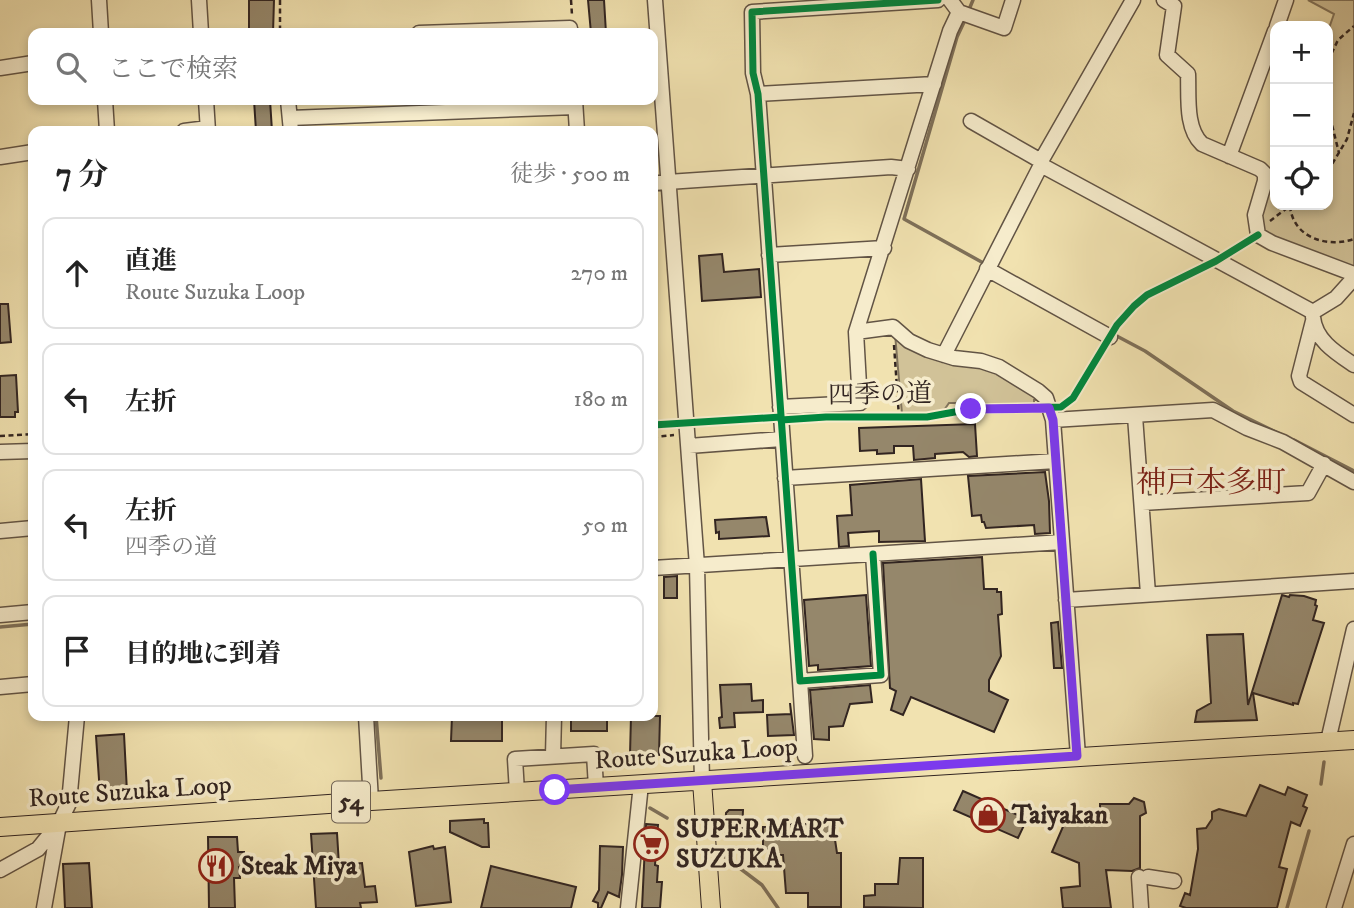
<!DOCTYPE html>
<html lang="ja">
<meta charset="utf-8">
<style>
body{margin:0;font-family:"IM FELL DW Pica","Noto Serif JP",serif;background:#f6f6f6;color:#222}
.controls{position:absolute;right:21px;top:21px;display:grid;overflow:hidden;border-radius:14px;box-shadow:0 4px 10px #0003}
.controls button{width:63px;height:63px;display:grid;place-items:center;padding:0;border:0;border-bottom:2px solid #e0e0e0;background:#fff;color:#222;font:35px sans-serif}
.stop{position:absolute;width:21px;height:21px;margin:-16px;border:5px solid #7c3aed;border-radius:50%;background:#fff}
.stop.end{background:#7c3aed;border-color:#fff;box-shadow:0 2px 7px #0008}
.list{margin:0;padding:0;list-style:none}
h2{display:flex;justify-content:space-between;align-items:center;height:91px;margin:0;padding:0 28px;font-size:30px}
h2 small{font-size:23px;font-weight:400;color:#767676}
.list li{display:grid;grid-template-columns:46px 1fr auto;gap:21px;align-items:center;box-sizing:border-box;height:112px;margin:0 14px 14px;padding:0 14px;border:2px solid #e0e0e0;border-radius:14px}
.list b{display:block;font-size:26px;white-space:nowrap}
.list p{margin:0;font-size:23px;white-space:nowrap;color:#767676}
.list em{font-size:23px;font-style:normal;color:#767676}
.icon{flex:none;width:38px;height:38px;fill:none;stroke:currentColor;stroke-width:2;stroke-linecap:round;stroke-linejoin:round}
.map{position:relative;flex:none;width:1354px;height:908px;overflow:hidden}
.search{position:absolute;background:#fff;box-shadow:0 4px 10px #0003;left:28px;top:28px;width:630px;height:77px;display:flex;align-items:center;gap:18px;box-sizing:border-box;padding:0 24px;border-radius:14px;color:#767676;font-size:26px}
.panel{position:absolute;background:#fff;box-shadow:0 4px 10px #0003;left:28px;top:126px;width:630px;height:595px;border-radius:14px}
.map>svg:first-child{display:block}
.green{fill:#d1c298;stroke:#82745c;stroke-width:2}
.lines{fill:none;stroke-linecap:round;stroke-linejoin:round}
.stream{stroke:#7e7059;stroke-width:3.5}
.building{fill:#95876b;stroke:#322521;stroke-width:2}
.minor-casing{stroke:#625445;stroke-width:17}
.major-casing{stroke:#322521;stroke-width:20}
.path{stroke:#322521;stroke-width:2.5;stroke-dasharray:5 3.5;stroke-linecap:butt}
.minor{stroke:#f6eccc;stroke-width:14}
.major{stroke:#f1e2b0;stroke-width:18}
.cycleway-casing{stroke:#f6eccc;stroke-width:11}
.cycleway{stroke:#00873e;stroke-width:7}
.route{stroke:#7c3aed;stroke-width:9}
.labels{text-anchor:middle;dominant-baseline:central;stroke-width:7;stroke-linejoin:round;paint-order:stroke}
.shield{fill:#f6eccc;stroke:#6d6154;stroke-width:2}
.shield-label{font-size:24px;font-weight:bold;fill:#322521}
.street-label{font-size:26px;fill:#322521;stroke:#f6eccc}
.poi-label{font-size:26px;font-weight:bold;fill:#322521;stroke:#f6eccc;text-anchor:start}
.quarter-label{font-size:30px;fill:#7a1f14;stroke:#f6eccc}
</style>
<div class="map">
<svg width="1354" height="908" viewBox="0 0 1354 908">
<rect width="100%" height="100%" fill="#f1e2b0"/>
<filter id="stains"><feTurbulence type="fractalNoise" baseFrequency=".00286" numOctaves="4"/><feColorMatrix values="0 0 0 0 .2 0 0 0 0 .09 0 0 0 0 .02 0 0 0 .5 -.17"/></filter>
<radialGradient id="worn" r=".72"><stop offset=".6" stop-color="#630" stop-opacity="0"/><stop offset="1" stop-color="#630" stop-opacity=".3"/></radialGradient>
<path class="green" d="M1308 0H1354V269L1263 233 1258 220 1275 175V205H1328V31L1334 14Z
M895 334 997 370 1040 400H1034V404L1029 406 959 409 956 403H949L942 413 902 414Z"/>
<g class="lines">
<path class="stream" d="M968 12 973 0
M965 20 957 37 904 219 987 265
M1113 334 1145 351 1233 411 1280 434
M1294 440 1354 471
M0 627 33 624
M376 716 381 778
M1321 784 1324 762
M650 808 667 818
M683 829 687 831
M725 857 762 885 778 908
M1287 908 1309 831"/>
</g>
<path class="building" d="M249 0H274L273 33H249Z
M588 0H604L606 33H591Z
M254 100H270L272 131H256Z
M722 254 724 272 759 269 761 297 702 301 699 256Z
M0 304H8L11 342 0 343Z
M16 375 18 412H15V417H0V376Z
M975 424 977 456 969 457 963 452 935 454V458L914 460 913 446H894V453L877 454V450L860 451 859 428Z
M1045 472 1049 501 1050 533 1035 534 1034 525 986 528 984 522H982L981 515 972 516 968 476Z
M921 479 925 541 879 542V531L848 533 849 546 839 547 837 516 852 515 850 485Z
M766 517 769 536 719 539V532L716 533 715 520Z
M982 557 984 589H997V592H1001L1002 614 998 615 1001 656 989 680V691L1008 700 994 732 911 697 903 715 891 710 896 691 890 688 883 563Z
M677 576V598H664V577Z
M866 595 871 666 818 670V665L809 666 804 600Z
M1282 595 1289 597 1290 595 1304 596 1316 600 1315 605 1317 606 1313 620 1324 623 1298 704 1293 703V705L1253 693 1257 720 1195 722 1197 711 1211 703 1207 635 1243 634 1248 705Z
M1058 622 1062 668H1054L1051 623Z
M751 684 752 701 763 700V712L734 713 735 727 720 728 719 718 722 717 720 685Z
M870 685 872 702 850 704 843 726 829 727V740L814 739 810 690Z
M790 703 794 735 768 736 767 715 791 714Z
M452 716H502V741H451Z
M571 716H607V731H571Z
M631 716H660L659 755H653V758H637V755H630Z
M124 734 127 792 100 794 96 736Z
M1260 785 1285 795 1288 787 1307 795 1303 806 1307 808 1300 826 1291 822 1279 867 1287 869 1277 908H1186L1180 906 1185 893 1190 895 1198 849 1197 829 1206 828 1212 819V812L1219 809 1246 816Z
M963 791 1027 819 1018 838 954 810Z
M1134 798 1144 802 1146 813 1140 816V868L1132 871 1106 870 1111 908H1063L1061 888 1080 886 1079 863 1052 852 1068 815 1083 821 1084 811 1100 812V804H1129Z
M729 810H743L742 833 725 832 726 813Z
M484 819V823H488L489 847H482L450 832V821Z
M646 824 658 825 655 865 658 866 657 882H662L660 908H642Z
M773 824H829V833H834L837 853H841V907H808V893H786L783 855H773V849H763V827H773Z
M337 833 339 865 362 863 365 887 375 886 377 902 360 903 361 908H316L311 834Z
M208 837H237L238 852H244V866L239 867 240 878H234L235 908H209Z
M433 846 434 849 445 847 451 902 416 906 409 852Z
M600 846 623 847 622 875 619 897 608 892 601 908H598V903L593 901 599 890Z
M900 858H923V908L864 907V896L875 895V884H898Z
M89 863 92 908H65L63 864Z
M491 866 576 887 571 908H481Z"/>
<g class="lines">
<g class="minor-casing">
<path id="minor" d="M99 0 101 33
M199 0 201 33
M655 0 697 566 702 781
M950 0 959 12 950 31 856 332 893 327 909 341 928 350 954 358 981 361 999 367 1038 391 1046 398 1053 420 1078 756
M1164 0 1174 6 1167 55 1188 74C1189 96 1185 128 1202 144L1260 169 1265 174V181L1255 215 1258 235 1272 243 1354 274
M959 12 1004 28 1013 0
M1277 26 1286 0
M419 33 570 28V33
M0 68 33 63
M758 94 934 84
M105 100 107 131
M206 100 208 131
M288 100 291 131
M575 100 577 131
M290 118 575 107
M971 121 1041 161
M184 131 208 128
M1229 156 1275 31
M0 157 33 152
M1041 165 1313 312
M653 183 891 167 908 169
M769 255 884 248
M987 269 1110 337
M1313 312 1336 298 1354 278
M1313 317C1315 340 1336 353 1354 365
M1313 321 1299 376 1301 382 1354 415
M944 355 1041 165V161L1133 0
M780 407 860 403 856 332
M1135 416 1148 594
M1053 420 1213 410 1247 428 1283 442 1354 482
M689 446 782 439
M0 452 33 451
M785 478 1056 461
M1142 503 1308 493 1324 464
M0 531 33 528
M873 554 881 675 800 681 758 94 753 73 752 12 938 0
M653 568 1062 542
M1066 600 1354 581
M0 615 33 612
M800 681 805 756
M0 687 33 684
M366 716 371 801
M1328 741 1354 629
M553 756 554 716
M517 792 515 759 594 754 596 787
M0 870 38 849 56 827
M1139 877 1141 908
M1148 877 1174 881
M44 908 59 824 69 803 77 716
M628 908 641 784
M1334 908 1354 844"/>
</g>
<g class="major-casing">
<path id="major" d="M702 781 711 908
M0 827 371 801 1354 740"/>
</g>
<path class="path" d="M280 0V33
M571 0 572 15
M1328 61 1338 40 1354 26
M1328 109 1339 153
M1328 171 1347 139 1354 113
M1290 206C1293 238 1327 248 1354 239
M1270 221 1291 205
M1231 253 1248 241
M1117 325 1147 295 1203 268
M894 345 899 417
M1063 406C1080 392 1093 368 1102 348
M861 417H927L971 409 1035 408
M0 436 33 434
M653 437 674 435"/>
<use href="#minor" class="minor"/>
<use href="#major" class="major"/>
<g class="cycleway-casing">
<path id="cycleway" d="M781 420 826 417H927L971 409 1061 407 1073 398 1117 325 1134 306 1147 295 1216 261 1258 235
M653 425 781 417
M873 554 881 675 800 681 758 94 753 73 752 12 938 0"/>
</g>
<use href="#cycleway" class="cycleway"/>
</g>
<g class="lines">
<path class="route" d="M555 790 1077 756 1053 420 1049 408 971 409"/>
</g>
<defs>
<g id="shop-ring" transform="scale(1.75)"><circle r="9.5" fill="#f6eccc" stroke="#8f2418" stroke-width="1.5"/><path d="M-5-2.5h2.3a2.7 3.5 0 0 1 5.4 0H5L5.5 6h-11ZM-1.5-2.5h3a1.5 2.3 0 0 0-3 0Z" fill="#8f2418"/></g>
<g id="supermarket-ring" transform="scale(1.75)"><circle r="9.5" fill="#f6eccc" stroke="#8f2418" stroke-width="1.5"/><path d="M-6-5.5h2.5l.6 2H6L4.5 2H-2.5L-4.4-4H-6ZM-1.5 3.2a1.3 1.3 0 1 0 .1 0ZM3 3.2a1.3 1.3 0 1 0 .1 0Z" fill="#8f2418"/></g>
<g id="restaurant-ring" transform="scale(1.75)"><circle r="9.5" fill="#f6eccc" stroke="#8f2418" stroke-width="1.5"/><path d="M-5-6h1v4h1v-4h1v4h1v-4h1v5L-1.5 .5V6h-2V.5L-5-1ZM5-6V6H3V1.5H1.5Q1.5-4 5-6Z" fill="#8f2418"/></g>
</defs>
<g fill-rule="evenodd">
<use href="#shop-ring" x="988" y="815"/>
<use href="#supermarket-ring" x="651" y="844"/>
<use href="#restaurant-ring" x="216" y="866"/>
</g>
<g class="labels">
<rect class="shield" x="332" y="781.5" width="38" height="41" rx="5"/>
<g class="shield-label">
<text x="351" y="802">54</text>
</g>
<g class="street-label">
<text transform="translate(880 395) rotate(-1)">四季の道</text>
<text transform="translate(696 754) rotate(-4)">Route Suzuka Loop</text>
<text transform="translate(130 792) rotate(-4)">Route Suzuka Loop</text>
</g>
<g class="poi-label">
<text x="1012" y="815">Taiyakan</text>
<text x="676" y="829">SUPER MART<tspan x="676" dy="30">SUZUKA</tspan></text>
<text x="241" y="866">Steak Miya</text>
</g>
<g class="quarter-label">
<text x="1211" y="483">神戸本多町</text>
</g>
</g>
<rect width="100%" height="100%" filter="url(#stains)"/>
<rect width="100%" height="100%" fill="url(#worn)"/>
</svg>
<div class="controls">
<button>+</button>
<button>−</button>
<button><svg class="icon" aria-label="locate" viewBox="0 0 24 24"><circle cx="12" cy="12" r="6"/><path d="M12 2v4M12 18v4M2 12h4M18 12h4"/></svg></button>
</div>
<div class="stop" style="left:555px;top:790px"></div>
<div class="stop end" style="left:971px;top:409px"></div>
<div class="search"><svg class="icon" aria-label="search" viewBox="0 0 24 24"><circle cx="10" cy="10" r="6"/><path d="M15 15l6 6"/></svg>ここで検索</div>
<section class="panel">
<h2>7 分<small>徒歩 · 500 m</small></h2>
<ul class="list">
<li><svg class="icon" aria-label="ahead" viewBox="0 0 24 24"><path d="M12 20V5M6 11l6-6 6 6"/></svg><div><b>直進</b><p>Route Suzuka Loop</p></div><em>270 m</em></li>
<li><svg class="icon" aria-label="left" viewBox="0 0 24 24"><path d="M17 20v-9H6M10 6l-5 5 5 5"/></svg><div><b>左折</b></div><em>180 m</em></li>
<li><svg class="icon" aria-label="left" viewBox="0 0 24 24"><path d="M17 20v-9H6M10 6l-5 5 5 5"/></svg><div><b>左折</b><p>四季の道</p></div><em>50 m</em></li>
<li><svg class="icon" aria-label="arrive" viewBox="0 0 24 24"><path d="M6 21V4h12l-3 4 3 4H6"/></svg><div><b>目的地に到着</b></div></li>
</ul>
</section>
</div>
